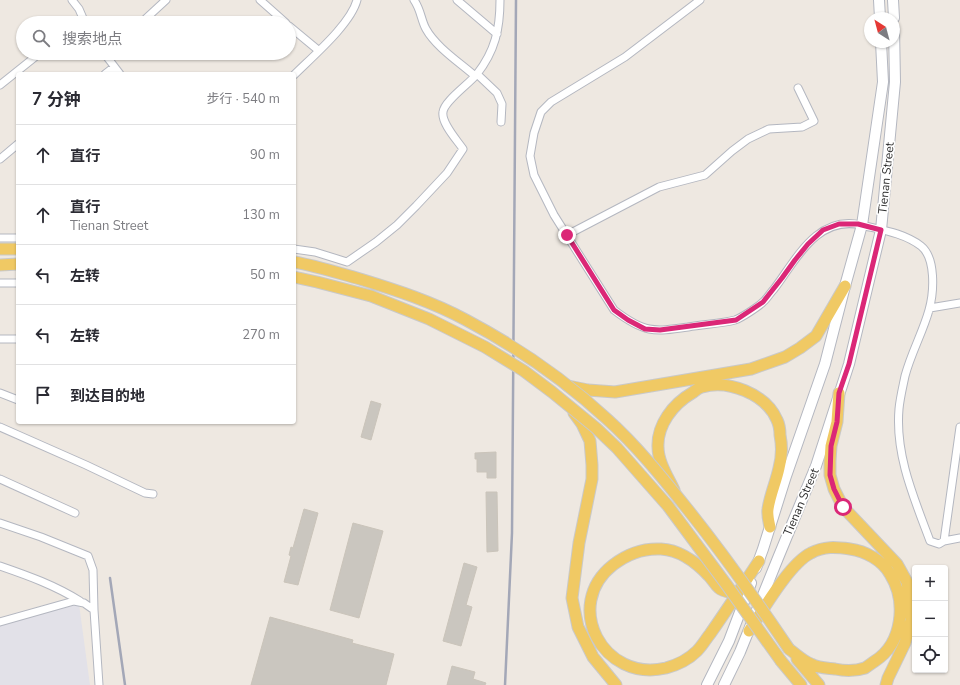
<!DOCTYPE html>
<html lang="zh">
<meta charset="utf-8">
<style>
body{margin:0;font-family:"Nunito Sans","Noto Sans SC",sans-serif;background:#f2f2f3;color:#2b2b33}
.controls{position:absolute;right:12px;bottom:12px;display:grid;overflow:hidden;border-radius:4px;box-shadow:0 1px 3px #0004}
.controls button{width:36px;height:36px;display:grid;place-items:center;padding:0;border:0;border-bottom:1px solid #e1e1e2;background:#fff;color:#2b2b33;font:20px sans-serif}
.compass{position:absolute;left:864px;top:12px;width:36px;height:36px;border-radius:50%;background:#fff;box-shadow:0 1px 3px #0004;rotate:324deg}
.stop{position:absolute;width:12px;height:12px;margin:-9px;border:3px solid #db2777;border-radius:50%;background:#fff}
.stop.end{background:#db2777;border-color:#fff;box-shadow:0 1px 4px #0008}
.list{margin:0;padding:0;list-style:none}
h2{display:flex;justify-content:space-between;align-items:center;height:52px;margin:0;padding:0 16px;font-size:17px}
h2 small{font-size:13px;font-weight:400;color:#7c7c81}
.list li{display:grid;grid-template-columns:26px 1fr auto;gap:12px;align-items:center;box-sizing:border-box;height:60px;padding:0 16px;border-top:1px solid #e1e1e2}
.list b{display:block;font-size:15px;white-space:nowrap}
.list p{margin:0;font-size:13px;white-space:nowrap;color:#7c7c81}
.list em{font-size:13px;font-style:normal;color:#7c7c81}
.icon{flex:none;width:22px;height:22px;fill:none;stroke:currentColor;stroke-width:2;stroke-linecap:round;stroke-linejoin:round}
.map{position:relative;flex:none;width:960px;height:685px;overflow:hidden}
.search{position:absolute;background:#fff;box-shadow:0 1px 3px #0004;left:16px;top:16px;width:280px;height:44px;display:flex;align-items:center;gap:10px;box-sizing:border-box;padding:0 14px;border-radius:22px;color:#7c7c81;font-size:15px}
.panel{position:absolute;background:#fff;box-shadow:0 1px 3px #0004;left:16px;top:72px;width:280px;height:352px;border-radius:4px}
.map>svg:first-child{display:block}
.industrial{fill:#e2e1e8}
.building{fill:#cac6bf;stroke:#cac4ba}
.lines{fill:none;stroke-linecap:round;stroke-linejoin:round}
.minor-casing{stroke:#b4b7c0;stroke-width:9}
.secondary-casing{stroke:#b4b7c0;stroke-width:12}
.primary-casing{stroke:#c9c9c9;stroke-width:13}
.minor{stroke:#fff;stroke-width:7}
.secondary{stroke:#fff;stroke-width:10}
.primary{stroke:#f0c964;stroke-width:11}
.rail{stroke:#a3a7b7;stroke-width:2.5}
.primary-bridge-casing{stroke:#c9c9c9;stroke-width:13;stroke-linecap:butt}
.primary-bridge{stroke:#f0c964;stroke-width:11}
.route{stroke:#db2777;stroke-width:5}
.labels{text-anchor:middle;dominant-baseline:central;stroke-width:3.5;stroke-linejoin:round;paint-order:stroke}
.street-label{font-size:12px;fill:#2e2e2e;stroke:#fff}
</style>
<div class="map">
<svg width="960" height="685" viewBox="0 0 960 685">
<rect width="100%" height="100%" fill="#eee8e1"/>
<path class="industrial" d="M79 604 90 685H0V625Z"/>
<path class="building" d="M371 401 381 404 371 440 361 437Z
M496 452V478H487V472H477V459H475V453Z
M486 492H497L498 551 487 552Z
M304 509 318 513 298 585 284 582 291 556 289 555 291 547 293 548Z
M353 523 383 531 359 618 330 610Z
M464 563 477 567 466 605 472 607 461 646 443 641Z
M270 617 353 640 352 643 394 654 386 685H251Z
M452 666 475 672 473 679 486 683 485 685H447Z"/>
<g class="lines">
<g class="minor-casing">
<path id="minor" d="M72 0 79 9 85 23
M260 0 286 23
M414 0C421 10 421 20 426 29 436 47 459 62 475 76
M457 0 497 34
M700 0 625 57 551 102 541 112 534 133 530 156 534 175 554 215 614 310C644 333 653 332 688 327 703 324 720 324 735 320 741 318 758 307 763 302 767 299 770 293 774 289 796 260 817 215 861 225 882 230 904 233 921 246 936 258 934 292 929 310 923 332 911 353 905 376 903 386 900 398 899 409 895 455 914 498 930 541L939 544 944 541 960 538
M141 23 166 0
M289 26 318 50
M104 53 120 74
M105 74 114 67
M477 74 497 93 502 104 501 122
M294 75C312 57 351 24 357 0
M0 85 40 53
M0 159 18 144
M567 235 659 187 705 175 732 151 748 139 769 129 802 127 814 121 798 88
M0 238H18
M294 249 315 252 347 262 376 242 397 225 416 206 447 173 463 149C457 140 441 123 443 112 444 101 469 84 477 74 495 51 500 29 500 0
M0 283H18
M930 308 960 303
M0 339H18
M0 393 18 400
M0 427 86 465 145 493 153 494
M0 479 75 513
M0 523 41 537 88 556 93 570 94 610
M944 541 960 427
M0 566C29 576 54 585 80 601
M0 622 74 601 84 603 94 610 99 685"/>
</g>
<g class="secondary-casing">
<path id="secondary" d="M879 0 880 18
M893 0 894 18
M756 568 763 549 786 476 825 364 845 286 862 225 883 82 881 42
M707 685 729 641 751 583
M724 685 740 652 778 558 816 466 849 364 881 230 895 82 894 28"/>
</g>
<g class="primary-casing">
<path id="primary" d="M0 249H18
M0 265 18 264
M568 386 588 390 615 392 751 369 785 357 800 348 816 336 845 286
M839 393 837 422 831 446 830 461V475L834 489 843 507 897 564 907 582 910 602 911 620 905 643 888 678 886 685
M574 413 582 424 590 441 592 465V479L579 543 572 598 578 627 593 657 616 685
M674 490C668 477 658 462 658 447 657 425 673 404 692 393 695 391 698 388 702 387 728 379 766 394 777 420 779 424 780 430 780 435 782 445 782 457 779 468 776 482 770 495 768 509 767 515 769 522 770 527
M733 593C728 592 722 591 719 588 715 585 713 580 709 576 696 562 680 550 661 549 643 548 627 554 613 565 562 605 603 683 666 668 677 665 689 659 697 651 702 646 706 639 710 634 727 610 743 585 759 561
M749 631C763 610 790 563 811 553 824 546 836 547 850 549 865 551 882 560 890 574 907 601 903 643 875 661 872 663 868 666 865 668 856 671 844 671 835 669 827 668 818 668 811 664 803 661 796 654 789 649
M797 659 819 685
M781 661 801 685"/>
</g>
<use href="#minor" class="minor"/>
<use href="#secondary" class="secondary"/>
<use href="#primary" class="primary"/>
<path class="rail" d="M110 578 125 685
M505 685 512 533 516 0"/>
<g class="primary-bridge-casing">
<path id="primary-bridge" d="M294 262C317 266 338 273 360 279 396 290 433 302 466 320 517 347 565 380 607 419 636 445 661 476 685 506 722 552 756 600 789 649
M294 277 317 282 371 296 429 319 485 347 524 371 552 392 596 428 617 448 668 506 726 584 781 661"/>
</g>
<use href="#primary-bridge" class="primary-bridge"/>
</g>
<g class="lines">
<path class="route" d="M567 235 614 310 628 320 645 329 660 330 736 320 763 302 782 278 795 260 808 244 823 230 839 224H858L881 230 849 364 839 393 837 422 831 446 830 475 834 489 843 507"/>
</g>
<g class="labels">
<g class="street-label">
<text transform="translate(886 178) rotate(-84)">Tienan Street</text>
<text transform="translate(801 502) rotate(-67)">Tienan Street</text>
</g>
</g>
</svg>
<div class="controls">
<button>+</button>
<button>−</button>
<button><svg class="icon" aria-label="locate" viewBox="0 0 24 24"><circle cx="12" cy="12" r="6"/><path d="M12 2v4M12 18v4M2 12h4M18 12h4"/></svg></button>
</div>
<svg class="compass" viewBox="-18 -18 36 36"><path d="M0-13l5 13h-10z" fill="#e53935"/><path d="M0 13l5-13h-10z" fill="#7c7c81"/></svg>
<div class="stop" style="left:843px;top:507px"></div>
<div class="stop end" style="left:567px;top:235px"></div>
<div class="search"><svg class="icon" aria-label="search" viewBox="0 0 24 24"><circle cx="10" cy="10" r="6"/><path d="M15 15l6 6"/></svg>搜索地点</div>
<section class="panel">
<h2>7 分钟<small>步行 · 540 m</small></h2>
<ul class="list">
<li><svg class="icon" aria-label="ahead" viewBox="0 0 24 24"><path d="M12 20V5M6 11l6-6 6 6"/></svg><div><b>直行</b></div><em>90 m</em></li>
<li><svg class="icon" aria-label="ahead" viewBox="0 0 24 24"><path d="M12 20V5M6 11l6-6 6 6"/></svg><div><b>直行</b><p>Tienan Street</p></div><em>130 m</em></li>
<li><svg class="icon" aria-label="left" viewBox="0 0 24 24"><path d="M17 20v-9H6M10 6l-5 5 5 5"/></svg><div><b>左转</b></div><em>50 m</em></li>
<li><svg class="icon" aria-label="left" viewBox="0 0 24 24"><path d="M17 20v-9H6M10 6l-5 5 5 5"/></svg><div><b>左转</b></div><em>270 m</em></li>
<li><svg class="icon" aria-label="arrive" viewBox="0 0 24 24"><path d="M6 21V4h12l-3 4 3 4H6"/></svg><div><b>到达目的地</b></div></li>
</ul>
</section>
</div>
